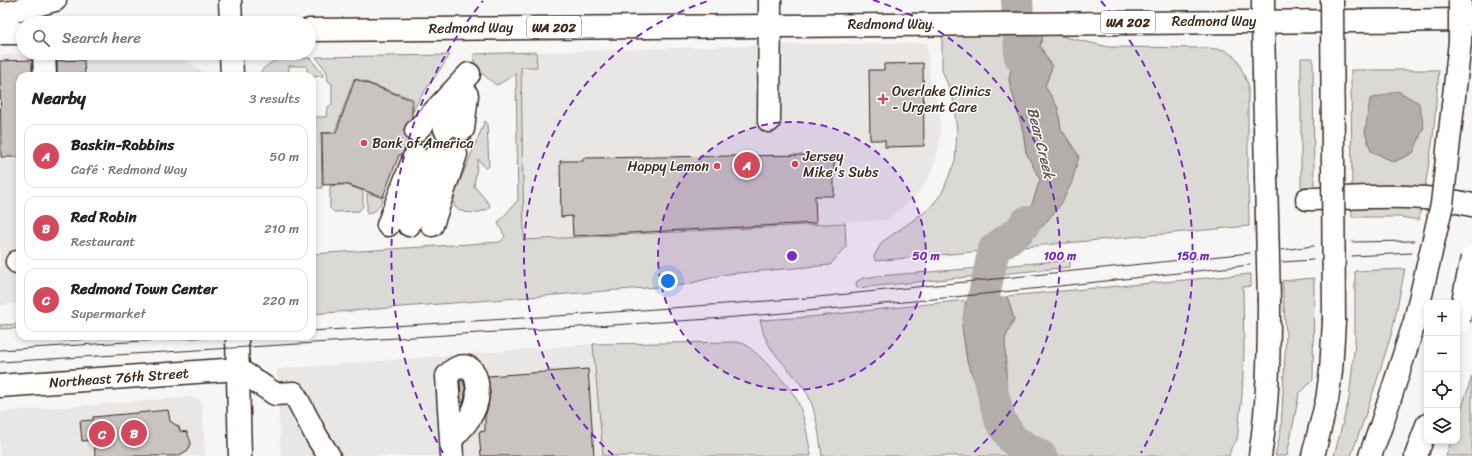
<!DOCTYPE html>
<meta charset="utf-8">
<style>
body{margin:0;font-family:Sriracha,sans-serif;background:#f2f2f2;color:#202124}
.controls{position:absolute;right:12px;bottom:12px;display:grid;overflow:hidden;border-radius:8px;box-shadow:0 2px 6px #0003}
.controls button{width:36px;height:36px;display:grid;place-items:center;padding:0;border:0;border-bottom:1px solid #e0e0e0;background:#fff;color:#202124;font:20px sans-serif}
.you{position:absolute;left:668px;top:281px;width:14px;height:14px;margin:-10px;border:3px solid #fff;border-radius:50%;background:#1a73e8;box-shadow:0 0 0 6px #1a73e833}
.badge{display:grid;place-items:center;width:26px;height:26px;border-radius:50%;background:#d1495b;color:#fff;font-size:13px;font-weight:700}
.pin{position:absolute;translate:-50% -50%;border:2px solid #fff;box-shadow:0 1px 4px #0006}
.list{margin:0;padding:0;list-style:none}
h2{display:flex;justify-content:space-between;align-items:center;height:52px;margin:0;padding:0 16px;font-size:17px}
h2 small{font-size:13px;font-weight:400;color:#757577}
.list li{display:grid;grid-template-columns:26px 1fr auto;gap:12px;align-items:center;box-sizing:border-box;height:64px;margin:0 8px 8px;padding:0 8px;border:1px solid #e0e0e0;border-radius:12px}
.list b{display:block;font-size:15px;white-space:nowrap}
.list p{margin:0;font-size:13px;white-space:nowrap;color:#757577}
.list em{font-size:13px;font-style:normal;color:#757577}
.icon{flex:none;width:22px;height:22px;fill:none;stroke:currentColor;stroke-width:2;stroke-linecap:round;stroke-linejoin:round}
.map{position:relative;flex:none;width:1472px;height:456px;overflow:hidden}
.search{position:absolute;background:#fff;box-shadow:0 2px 6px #0003;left:16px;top:16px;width:300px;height:44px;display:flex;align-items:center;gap:10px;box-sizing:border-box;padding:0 14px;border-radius:22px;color:#757577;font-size:15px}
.panel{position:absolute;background:#fff;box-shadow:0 2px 6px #0003;left:16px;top:72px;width:300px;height:268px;border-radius:12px}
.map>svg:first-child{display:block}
.built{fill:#e9e7e6}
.green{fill:#dbd9d6;stroke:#8b827a}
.water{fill:#b4aeaa;stroke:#847972}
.pier{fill:#f7f6f6}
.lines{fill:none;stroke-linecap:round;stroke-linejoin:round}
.river{stroke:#b4aeaa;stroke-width:32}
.building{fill:#c9c3c1;stroke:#3b2a1e}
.minor-tunnel{stroke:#d1cdcb;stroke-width:22;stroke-dasharray:22 11;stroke-linecap:butt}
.minor-casing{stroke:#3b2a1e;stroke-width:25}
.major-casing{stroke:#3b2a1e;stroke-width:25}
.highway-casing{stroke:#3b2a1e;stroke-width:25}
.minor{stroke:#fff;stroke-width:22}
.major{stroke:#fff;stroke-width:22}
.highway{stroke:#fff;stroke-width:22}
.tram{stroke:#3b2a1e;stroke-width:1}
.highway-bridge-casing{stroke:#3b2a1e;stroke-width:25;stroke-linecap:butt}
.highway-bridge{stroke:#fff;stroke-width:22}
.ring{fill:none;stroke:#7b2cbf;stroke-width:2;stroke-dasharray:7 5}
.poi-dot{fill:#d1495b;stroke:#fff;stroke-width:1.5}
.labels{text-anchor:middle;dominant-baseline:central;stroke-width:3;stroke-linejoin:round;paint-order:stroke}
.shield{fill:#fff;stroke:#766a62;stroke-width:1}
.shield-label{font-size:13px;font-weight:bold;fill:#3b2a1e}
.street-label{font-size:14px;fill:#3b2a1e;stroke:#fff}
.poi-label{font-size:14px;fill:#3b2a1e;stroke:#fff;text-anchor:start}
.water-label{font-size:15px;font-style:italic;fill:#65584f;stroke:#fff}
.centre{fill:#7b2cbf;stroke:#fff;stroke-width:2}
.ring-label{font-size:12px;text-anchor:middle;font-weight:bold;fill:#7b2cbf;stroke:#fff;stroke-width:3;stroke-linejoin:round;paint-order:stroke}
</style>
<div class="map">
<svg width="1472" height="456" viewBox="0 0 1472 456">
<rect width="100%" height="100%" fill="#f7f6f6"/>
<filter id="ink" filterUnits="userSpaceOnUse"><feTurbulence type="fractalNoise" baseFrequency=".025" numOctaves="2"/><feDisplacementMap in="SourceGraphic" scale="8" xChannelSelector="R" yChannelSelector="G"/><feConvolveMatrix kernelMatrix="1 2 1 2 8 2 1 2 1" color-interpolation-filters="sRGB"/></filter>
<g filter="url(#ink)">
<path class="built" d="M927 43 930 79 940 114V140L935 162 929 177 916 196 887 220 524 239 521 67H537V52L807 44Z
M86 53H178L202 72V76H20V304L0 305V55Z
M593 344 602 456H281L277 369Z
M192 397 200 401 203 410 205 456H0V412Z"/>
<path class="green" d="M1017 34 1009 80 1023 131 1026 152 1040 179 1032 205 982 251 875 261 874 256 882 242 929 209 942 193 955 161 957 131 953 98 942 70V35Z
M1043 34H1052L1109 47 1208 48 1225 50 1237 59 1248 84V178L1249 226 1012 248 1022 240 1079 156 1061 129 1058 108 1045 86 1052 67 1040 46Z
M536 52 537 67H521L524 240 845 223 846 247 830 265 727 274 683 285 312 314V254L500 242 505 237 498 223 518 200 516 74 499 84 496 85C487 77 472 69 474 54Z
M450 55 418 101 413 112V99L354 78 335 132 321 133 322 188H317L313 184 312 117H326L327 108 332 104V84L328 81 327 72 316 57Z
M282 58H310L323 74V76L312 77V76H309L307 73V66H289L288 75 287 76H259C263 65 273 62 282 58Z
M1301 58H1313L1314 186 1301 187Z
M1351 70H1439L1433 138 1425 187 1402 185 1352 187Z
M485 121 487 123 489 166 486 169 478 159 474 186 490 205 488 209C477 214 463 215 454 206V195Z
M346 185 363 191V206L359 211 334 212 330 208V186Z
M367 193 383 198C379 208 377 211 367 214Z
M1422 203 1419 220 1400 217H1352V205Z
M1070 260V267L1000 274 1001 266Z
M980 268 978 276 857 288 856 282 863 278 877 276Z
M1405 269 1392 332 1370 402 1351 456H1334L1349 399 1355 342V271Z
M1251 274V286L1243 287 1244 351 1242 395 1237 440 1231 448 1229 456H822C819 436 817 414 808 395 796 373 774 359 764 335 762 330 762 325 760 320L809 317 966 300 962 326 967 361 991 423 1007 410 1005 339 1014 319 1007 296Z
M1314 278 1313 380 1299 394 1287 456H1275L1281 430 1286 335 1282 281Z
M20 324V328L0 329V325Z
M62 336H142L63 341Z
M737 342C740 343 743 343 746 345 758 353 792 388 798 402 805 419 808 438 811 456H603L593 344Z
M1472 376V456H1446L1451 441H1457V423Z"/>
<path class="water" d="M1017 34H1043L1040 46 1052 67 1045 86 1058 108 1061 129 1079 156 1072 182 1061 204 1043 226 1012 248 982 251 1032 204 1040 180 1026 152 1023 131 1009 80Z
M1398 91 1419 103 1424 127 1413 153 1394 162 1371 151 1365 132 1370 99Z
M1007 296 1014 319 1005 339 1007 410 991 423 967 361 962 326 966 300Z"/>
<path class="pier" d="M1012 248H1015L1012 250 982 253 980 251Z
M1007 294 1009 296 964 301 966 298Z"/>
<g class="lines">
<path class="river" d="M1017 0 1020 57
M1026 222 1019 231 994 249 978 323 994 398 1000 420 1013 440 1041 456"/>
</g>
<path class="building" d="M32 60V76H20V157H1L0 61Z
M84 60 85 76H57V61Z
M923 63 924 146 885 147V140H870L869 70H884V64Z
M355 79 412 100V117L404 129V135L407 140 412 143 407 146 402 155H399L383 197 346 184 323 185 322 133H336Z
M433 131 435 137 440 141H447L454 137 462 141H468L472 137 468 150 465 145 460 142H453L446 147 441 142H434L428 144 425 148 418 143 425 140Z
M810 155 812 161H834V196H815L816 223 573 236 572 216 561 217 560 161H583V158Z
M588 369 594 456H481L479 432 485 431V416L488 407 490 393 488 376Z
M463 380 465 387V397L463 403H461L460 381Z
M168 410 170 421 179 427 180 431 187 432 190 440 191 443 188 450 178 456H95L94 440 82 441 80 421 93 420V417Z"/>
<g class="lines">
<path class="minor-tunnel" d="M425 154 433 130
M446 154 454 129
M403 155 416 131"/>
<g class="minor-casing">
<path id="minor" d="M44 53 45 76
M769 121 770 0
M445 129 462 90
M463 129 467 95
M416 131 469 74
M1307 199C1361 198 1419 192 1472 205
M388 225 415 155
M409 225 436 154
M432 225 456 154
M17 262H20
M0 386 238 369 275 394 294 393 317 437 329 456
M451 440C461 429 472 418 476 404 480 392 478 361 459 367 454 369 450 372 447 376L452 456"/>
</g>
<g class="major-casing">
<path id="major" d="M230 0 231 23
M1263 0V21
M0 13 12 12 55 0
M309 30 1472 20
M0 33H23
M231 53 232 76
M237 336 240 456"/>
</g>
<g class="highway-casing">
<path id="highway" d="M1263 21 1266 177
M1260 456C1268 405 1269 354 1269 302
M1313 456 1327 400 1331 371 1334 321
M1370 456 1381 426 1415 321
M1416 456 1427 425"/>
</g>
<use href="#minor" class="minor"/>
<use href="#major" class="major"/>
<use href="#highway" class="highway"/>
<path class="tram" d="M1352 242 1414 241
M1281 250 1314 246
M1352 256 1412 253
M1282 262 1313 260
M312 331 572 315 808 298 1250 253
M0 350 223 336
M0 362 711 319C892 305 1071 285 1250 265"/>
<g class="highway-bridge-casing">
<path id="highway-bridge" d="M1332 0 1334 321
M1266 177 1269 302
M1459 320 1472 258
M1415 321 1442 204 1460 42V0"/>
</g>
<use href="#highway-bridge" class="highway-bridge"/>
</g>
</g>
<circle cx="792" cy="256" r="134" fill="#7b2cbf" fill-opacity=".12"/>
<g class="ring">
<circle cx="792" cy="256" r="134"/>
<path d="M613 455A268 268 0 0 1 711 0M873 0A268 268 0 0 1 971 455"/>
<path d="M443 453A401 401 0 0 1 483 1M1101 1A401 401 0 0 1 1141 453"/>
</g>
<g class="poi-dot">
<path d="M881 93h4v4h4v4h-4v4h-4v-4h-4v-4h4z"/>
<circle cx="364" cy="143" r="4"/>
<circle cx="795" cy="164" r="4"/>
<circle cx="717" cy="166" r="4"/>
</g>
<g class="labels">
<g class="shield">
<rect x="1101" y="11" width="54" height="22" rx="3"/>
<rect x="527" y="16" width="54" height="22" rx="3"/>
</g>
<g class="shield-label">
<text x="1128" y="22">WA 202</text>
<text x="554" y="27">WA 202</text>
</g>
<g class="street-label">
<text x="1214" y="21">Redmond Way</text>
<text x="890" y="24">Redmond Way</text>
<text transform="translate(471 28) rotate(-1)">Redmond Way</text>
<text transform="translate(119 378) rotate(-4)">Northeast 76th Street</text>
</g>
<g class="poi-label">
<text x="892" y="91">Overlake Clinics<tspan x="892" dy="16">- Urgent Care</tspan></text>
<text x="372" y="143">Bank of America</text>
<text x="803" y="156">Jersey<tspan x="803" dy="16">Mike's Subs</tspan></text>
<text x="709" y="166" text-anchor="end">Happy Lemon</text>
</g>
<g class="water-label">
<text transform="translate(1041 143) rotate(76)">Bear Creek</text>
</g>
</g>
<circle cx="792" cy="256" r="6" class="centre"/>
<g class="ring-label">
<text x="926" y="260">50 m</text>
<text x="1060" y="260">100 m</text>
<text x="1193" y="260">150 m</text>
</g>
</svg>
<div class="controls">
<button>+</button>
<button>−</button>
<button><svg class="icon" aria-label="locate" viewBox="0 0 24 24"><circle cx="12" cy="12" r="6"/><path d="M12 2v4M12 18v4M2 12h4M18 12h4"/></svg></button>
<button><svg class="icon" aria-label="layers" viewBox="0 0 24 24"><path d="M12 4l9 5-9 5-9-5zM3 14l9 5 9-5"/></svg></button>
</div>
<div class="you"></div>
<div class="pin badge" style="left:747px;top:165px">A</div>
<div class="pin badge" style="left:134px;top:433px">B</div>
<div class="pin badge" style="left:102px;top:434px">C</div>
<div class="search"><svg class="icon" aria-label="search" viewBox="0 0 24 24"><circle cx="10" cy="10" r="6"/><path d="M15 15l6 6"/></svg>Search here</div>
<section class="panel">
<h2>Nearby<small>3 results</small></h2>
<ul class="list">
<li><span class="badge">A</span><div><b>Baskin-Robbins</b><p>Café · Redmond Way</p></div><em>50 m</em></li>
<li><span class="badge">B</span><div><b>Red Robin</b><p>Restaurant</p></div><em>210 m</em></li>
<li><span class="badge">C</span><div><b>Redmond Town Center</b><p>Supermarket</p></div><em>220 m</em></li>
</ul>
</section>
</div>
